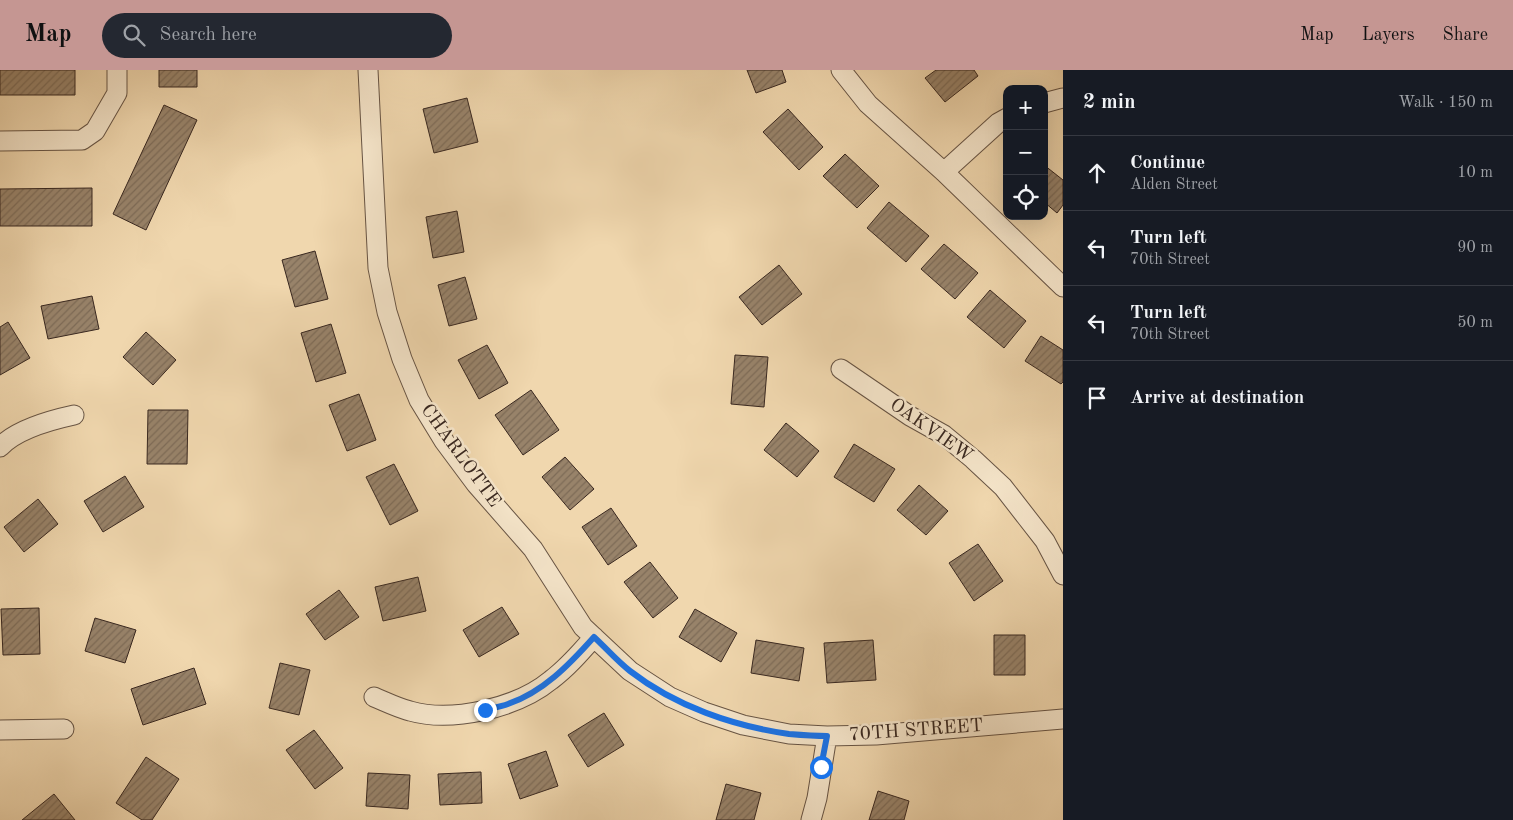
<!DOCTYPE html>
<meta charset="utf-8">
<style>
body{margin:0;font-family:"Old Standard TT",serif;background:#242831;color:#f1f3f6}
.controls{position:absolute;right:15px;top:15px;display:grid;overflow:hidden;border-radius:10px;box-shadow:0 5px 20px #0002}
.controls button{width:45px;height:45px;display:grid;place-items:center;padding:0;border:0;border-bottom:1px solid #363941;background:#171b24;color:#f1f3f6;font:25px sans-serif}
.stop{position:absolute;width:15px;height:15px;margin:-11px;border:4px solid #1a73e8;border-radius:50%;background:#fff}
.stop.end{background:#1a73e8;border-color:#fff;box-shadow:0 1px 5px #0008}
.list{margin:0;padding:0;list-style:none}
h2{display:flex;justify-content:space-between;align-items:center;height:65px;margin:0;padding:0 20px;font-size:21px}
h2 small{font-size:16px;font-weight:400;color:#9ea1a6}
.list li{display:grid;grid-template-columns:32px 1fr auto;gap:15px;align-items:center;box-sizing:border-box;height:75px;padding:0 20px;border-top:1px solid #363941}
.list b{display:block;font-size:19px;white-space:nowrap}
.list p{margin:0;font-size:16px;white-space:nowrap;color:#9ea1a6}
.list em{font-size:16px;font-style:normal;color:#9ea1a6}
.icon{flex:none;width:28px;height:28px;fill:none;stroke:currentColor;stroke-width:2;stroke-linecap:round;stroke-linejoin:round}
.map{position:relative;flex:none;width:1063px;height:750px;overflow:hidden}
header{display:flex;align-items:center;gap:30px;box-sizing:border-box;height:70px;padding:0 25px;background:#c59692;color:#111}
header strong{font-size:24px}
nav{display:flex;gap:28px;margin-inline-start:auto;font-size:18px}
.search{width:350px;height:45px;background:#242831;display:flex;align-items:center;gap:12px;box-sizing:border-box;padding:0 18px;border-radius:28px;color:#9ea1a6;font-size:19px}
main{display:flex}
aside{flex:1;background:#171b24}
.map>svg:first-child{display:block}
.building{fill:url(#building-hatch);stroke:#392820}
.lines{fill:none;stroke-linecap:round;stroke-linejoin:round}
.minor-casing{stroke:#675444;stroke-width:21}
.minor{stroke:#f5e5ca;stroke-width:19}
.route{stroke:#1a73e8;stroke-width:6}
.labels{text-anchor:middle;dominant-baseline:central;stroke-width:5;stroke-linejoin:round;paint-order:stroke}
.street-label{font-size:19px;fill:#392820;stroke:#f5e5ca}
</style>
<header>
<strong>Map</strong>
<div class="search"><svg class="icon" aria-label="search" viewBox="0 0 24 24"><circle cx="10" cy="10" r="6"/><path d="M15 15l6 6"/></svg>Search here</div>
<nav><a>Map</a><a>Layers</a><a>Share</a></nav>
</header>
<main>
<div class="map">
<svg width="1063" height="750" viewBox="0 0 1063 750">
<defs>
<pattern id="building-hatch" width="6" height="6" patternUnits="userSpaceOnUse" patternTransform="scale(1.25)"><rect width="6" height="6" fill="#98836a"/><path d="M-1 1l2-2M0 6l6-6M5 7l2-2" fill="none" stroke="#7d6b57"/></pattern>
</defs>
<rect width="100%" height="100%" fill="#f0d7ae"/>
<filter id="stains"><feTurbulence type="fractalNoise" baseFrequency=".004" numOctaves="4"/><feColorMatrix values="0 0 0 0 .2 0 0 0 0 .09 0 0 0 0 .02 0 0 0 .5 -.17"/></filter>
<radialGradient id="worn" r=".72"><stop offset=".6" stop-color="#630" stop-opacity="0"/><stop offset="1" stop-color="#630" stop-opacity=".3"/></radialGradient>
<path class="building" d="M0 0H75V25H0Z
M159 0H197V17H159Z
M747 0H782L786 12 756 23Z
M936 0H974L978 6 945 32 925 8Z
M467 28 478 72 434 83 423 39Z
M164 35 197 50 146 160 113 144Z
M788 39 823 77 799 100 763 62Z
M845 84 879 116 857 138 823 106Z
M1044 95 1063 110V135L1057 143 1044 132Z
M92 118V156H0V119Z
M889 132 929 166 906 192 867 158Z
M457 141 464 182 433 188 426 147Z
M944 174 978 203 955 229 921 199Z
M315 181 328 229 295 237 282 190Z
M779 195 802 224 762 255 739 227Z
M465 207 477 249 449 256 438 215Z
M990 220 1026 251 1004 278 967 247Z
M92 226 99 259 48 269 41 236Z
M8 252 30 288 0 305V257Z
M331 254 346 303 316 312 301 263Z
M146 262 176 290 153 315 123 287Z
M1041 266 1063 280V312L1061 314 1025 291Z
M487 275 508 313 479 329 458 290Z
M735 285 768 287 764 337 731 334Z
M531 320 559 360 523 385 495 345Z
M359 324 376 370 347 381 329 335Z
M148 340H188L187 394H147Z
M786 353 819 381 797 407 764 380Z
M854 374 895 399 874 432 834 407Z
M565 387 594 419 570 440 542 407Z
M394 394 418 441 390 455 366 407Z
M125 406 144 437 103 462 84 431Z
M919 415 948 441 926 465 897 440Z
M38 429 58 454 24 482 4 457Z
M611 438 637 476 608 495 582 457Z
M978 474 1003 511 974 531 949 493Z
M650 492 678 528 653 548 624 512Z
M418 507 426 541 383 551 375 517Z
M339 520 359 547 325 570 306 544Z
M502 537 519 564 479 587 463 560Z
M39 538 40 584 3 585 1 539Z
M695 539 737 563 721 592 679 567Z
M95 548 136 560 125 593 85 581Z
M994 565H1025V605H994Z
M756 570 804 578 799 611 751 603Z
M873 570 876 610 827 613 824 573Z
M280 593 310 600 299 645 269 638Z
M194 598 206 634 143 655 131 619Z
M604 643 624 675 588 697 568 665Z
M314 660 343 698 315 719 286 680Z
M546 681 558 716 520 729 508 694Z
M146 687 179 709 152 750H142L116 733Z
M481 702 482 733 440 735 438 704Z
M368 703 410 705 408 739 366 736Z
M726 714 761 723 754 750H716Z
M878 721 909 731 904 750H869Z
M54 724 75 750H22Z"/>
<g class="lines">
<g class="minor-casing">
<path id="minor" d="M368 0 378 198 387 242 402 289 419 330 444 371 476 414 533 479 583 557 630 601 670 627 704 642 743 655 789 664 827 666 876 665 1063 649
M841 0 868 34 944 102 1063 217
M1044 33 1063 28
M0 71 82 70 95 61 117 23V0
M944 102 998 53 1007 48
M841 299 910 346 944 365 973 389 1003 417 1045 471 1063 505
M0 377C16 360 51 350 74 345
M374 627C386 632 398 638 410 641 452 653 517 638 551 610 567 598 580 583 594 567
M0 660 64 659
M811 750 817 728 827 666"/>
</g>
<use href="#minor" class="minor"/>
</g>
<g class="lines">
<path class="route" d="M485 640C492 638 500 637 508 634 543 622 569 595 594 567 606 578 617 591 630 601 675 636 733 656 789 664 801 665 814 666 827 666L821 697"/>
</g>
<g class="labels">
<g class="street-label">
<text transform="translate(931 361) rotate(35)">OAKVIEW</text>
<text transform="translate(460 386) rotate(54)">CHARLOTTE</text>
<text transform="translate(916 661) rotate(-4)">70TH STREET</text>
</g>
</g>
<rect width="100%" height="100%" filter="url(#stains)"/>
<rect width="100%" height="100%" fill="url(#worn)"/>
</svg>
<div class="controls">
<button>+</button>
<button>−</button>
<button><svg class="icon" aria-label="locate" viewBox="0 0 24 24"><circle cx="12" cy="12" r="6"/><path d="M12 2v4M12 18v4M2 12h4M18 12h4"/></svg></button>
</div>
<div class="stop" style="left:821px;top:697px"></div>
<div class="stop end" style="left:485px;top:640px"></div>
</div>
<aside>
<h2>2 min<small>Walk · 150 m</small></h2>
<ul class="list">
<li><svg class="icon" aria-label="ahead" viewBox="0 0 24 24"><path d="M12 20V5M6 11l6-6 6 6"/></svg><div><b>Continue</b><p>Alden Street</p></div><em>10 m</em></li>
<li><svg class="icon" aria-label="left" viewBox="0 0 24 24"><path d="M17 20v-9H6M10 6l-5 5 5 5"/></svg><div><b>Turn left</b><p>70th Street</p></div><em>90 m</em></li>
<li><svg class="icon" aria-label="left" viewBox="0 0 24 24"><path d="M17 20v-9H6M10 6l-5 5 5 5"/></svg><div><b>Turn left</b><p>70th Street</p></div><em>50 m</em></li>
<li><svg class="icon" aria-label="arrive" viewBox="0 0 24 24"><path d="M6 21V4h12l-3 4 3 4H6"/></svg><div><b>Arrive at destination</b></div></li>
</ul>
</aside>
</main>
